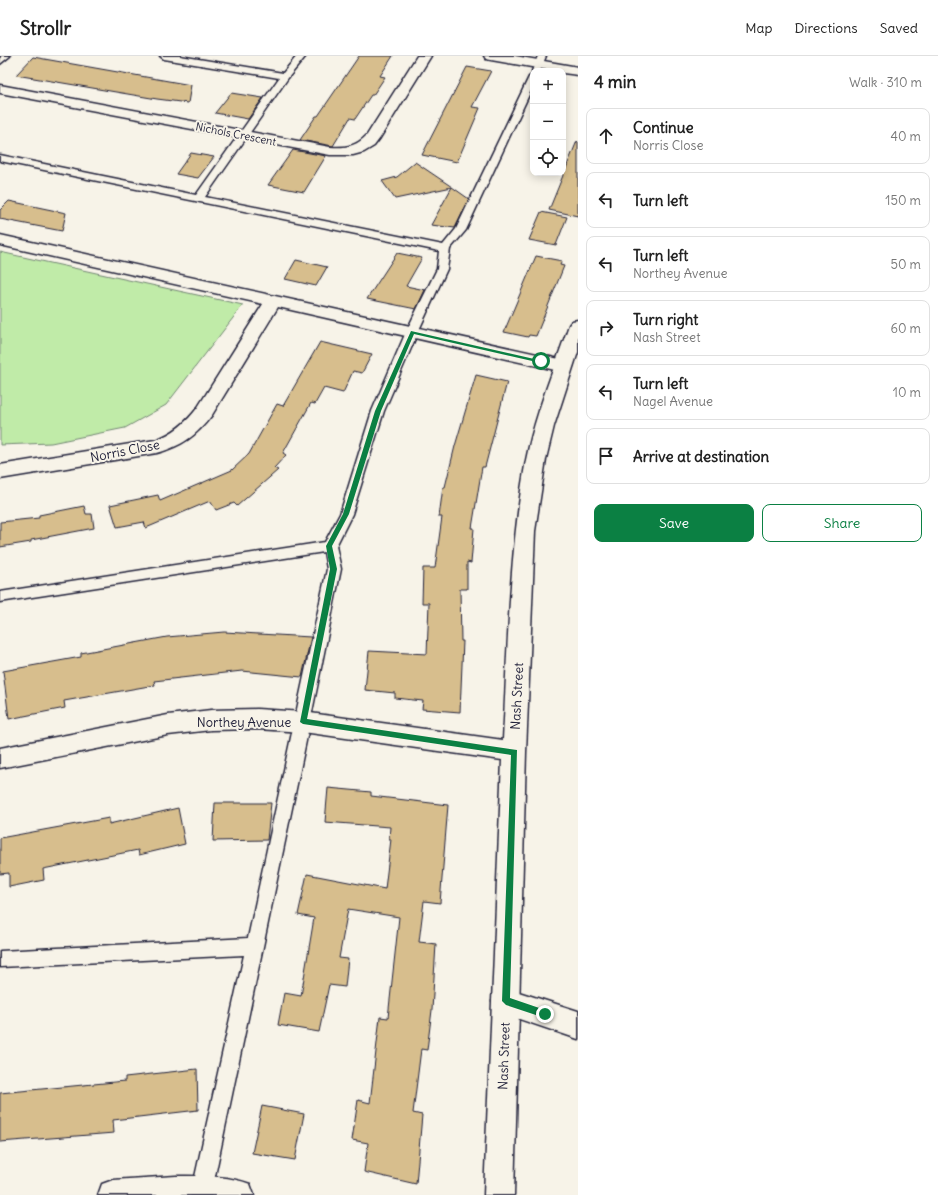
<!DOCTYPE html>
<meta charset="utf-8">
<style>
body{margin:0;font-family:Delius,sans-serif;background:#f2f2f2;color:#222}
.controls{position:absolute;right:12px;top:12px;display:grid;overflow:hidden;border-radius:8px;box-shadow:0 2px 10px #0003}
.controls button{width:36px;height:36px;display:grid;place-items:center;padding:0;border:0;border-bottom:1px solid #e0e0e0;background:#fff;color:#222;font:20px sans-serif}
.stop{position:absolute;width:12px;height:12px;margin:-9px;border:3px solid #0b8043;border-radius:50%;background:#fff}
.stop.end{background:#0b8043;border-color:#fff;box-shadow:0 1px 4px #0008}
.list{margin:0;padding:0;list-style:none}
h2{display:flex;justify-content:space-between;align-items:center;height:52px;margin:0;padding:0 16px;font-size:17px}
h2 small{font-size:13px;font-weight:400;color:#767676}
.list li{display:grid;grid-template-columns:26px 1fr auto;gap:12px;align-items:center;box-sizing:border-box;height:56px;margin:0 8px 8px;padding:0 8px;border:1px solid #e0e0e0;border-radius:8px}
.list b{display:block;font-size:15px;white-space:nowrap}
.list p{margin:0;font-size:13px;white-space:nowrap;color:#767676}
.list em{font-size:13px;font-style:normal;color:#767676}
.actions{display:flex;gap:8px;padding:12px 16px}
.actions a{flex:1;padding:9px 0;border:1px solid #0b8043;border-radius:8px;text-align:center;font-size:14px;color:#0b8043}
.actions .main{background:#0b8043;color:#fff}
.icon{flex:none;width:22px;height:22px;fill:none;stroke:currentColor;stroke-width:2;stroke-linecap:round;stroke-linejoin:round}
.map{position:relative;flex:none;width:578px;height:1139px;overflow:hidden}
header{display:flex;align-items:center;gap:24px;box-sizing:border-box;height:56px;padding:0 20px;background:#fff;border-bottom:1px solid #e0e0e0}
header strong{font-size:19px}
nav{display:flex;gap:22px;margin-inline-start:auto;font-size:14px}
main{display:flex}
aside{flex:1;background:#fff}
.map>svg:first-child{display:block}
.green{fill:#c0eba8;stroke:#718672}
.building{fill:#d7be8d;stroke:#22223b}
.lines{fill:none;stroke-linecap:round;stroke-linejoin:round}
.lane-casing{stroke:#22223b;stroke-width:3}
.street-casing{stroke:#22223b;stroke-width:3}
.secondary-casing{stroke:#22223b;stroke-width:3}
.lane{fill:#f7f3e8;fill-rule:evenodd}
.street{fill:#f7f3e8;fill-rule:evenodd}
.secondary{fill:#f7f3e8;fill-rule:evenodd}
.route{fill:#0b8043}
.labels{text-anchor:middle;dominant-baseline:central;stroke-width:4;stroke-linejoin:round;paint-order:stroke}
.far-street-label{font-size:11px;fill:#22223b;stroke:#f7f3e8}
.street-label{font-size:13px;fill:#22223b;stroke:#f7f3e8}
</style>
<header>
<strong>Strollr</strong>
<nav><a>Map</a><a>Directions</a><a>Saved</a></nav>
</header>
<main>
<div class="map">
<svg width="578" height="1139" viewBox="0 0 578 1139">
<rect width="100%" height="100%" fill="#f7f3e8"/>
<filter id="ink" filterUnits="userSpaceOnUse"><feTurbulence type="fractalNoise" baseFrequency=".025" numOctaves="2"/><feDisplacementMap in="SourceGraphic" scale="8" xChannelSelector="R" yChannelSelector="G"/><feConvolveMatrix kernelMatrix="1 2 1 2 8 2 1 2 1" color-interpolation-filters="sRGB"/></filter>
<g filter="url(#ink)">
<path class="green" d="M0 196 243 249 166 349 125 372 51 387 0 389Z"/>
<path class="building" d="M359 0H393L380 20 385 21 373 39H371L355 63 350 62 333 90 300 84 316 60H318Z
M33 1 191 29 188 47 157 43 16 19Z
M467 11 491 15 472 51 480 52 457 106 422 99Z
M231 37 263 42 248 63 215 57Z
M577 85 578 86V160L549 154Z
M293 94 326 100 304 136 268 129Z
M191 97 214 101 198 122 176 118Z
M415 106 452 131 395 143 382 125 397 121Z
M452 131 469 143 455 172 431 169Z
M9 145 66 157 62 175 0 163V154Z
M541 156 567 161 556 189 529 184Z
M397 197 422 202 406 230 425 234 416 253 367 243Z
M536 200 562 205 560 209 564 210 536 280 529 279 528 281 504 276Z
M296 204 327 211 316 230 285 223Z
M320 286 372 298 362 317 353 315 343 337 324 332 315 348 311 347 283 397 286 399 274 412 278 414 237 450 234 447 216 454 210 445 146 472 144 466 117 471 110 449 158 439 160 445 232 414 249 398 277 348 283 350Z
M476 319 507 326 485 411H482L472 472H474L471 507 467 506V533H460L461 585H463L460 656 422 653 423 645 395 642V637L365 634 369 595 427 598 429 547H422L423 512H435L442 461H439L443 431H445L455 390Z
M84 450 86 458H92L94 472 31 484V486L0 491V466L39 462V459Z
M224 576 311 581 302 621 242 615 154 625 155 629 64 645 65 652 9 663 3 615 81 601V597L167 581Z
M328 732 371 736V740L448 749 440 847 424 845 419 886 436 888 432 954 427 994 421 993 413 1057 422 1059 416 1128 364 1116 368 1087 352 1084 358 1044 370 1047 380 961 388 962 399 861 348 853 339 902 348 903 345 931 329 929 319 976 278 969 284 937 301 940 314 862 298 859 307 818 385 833 391 783H389L390 771 325 766Z
M215 747H271L267 784 213 785Z
M178 752 185 788 139 799 138 794 43 813 44 824 9 831V817L0 818V782L109 762V768Z
M197 1013 198 1054 113 1064 114 1077 0 1086V1037L125 1025V1021Z
M262 1050 304 1058 295 1104 252 1097Z"/>
<g class="lines">
<g class="lane-casing">
<path id="lane" d="M10 0 0 8 1 0Z
M160 0H180L283 17 297 0H306L288 22 205 141 443 189 456 173 529 21 533 18V30L466 174 450 193 447 213 418 276 384 355 352 458 336 490 341 513 310 666 211 1139H191L244 899 0 911V895L248 882 327 513 324 496 0 546V536L325 486 340 458 372 355 406 276 437 213 439 195 0 105V99L196 139 279 22 164 3Z
M538 0H546L540 15H533V17L532 15Z"/>
</g>
<g class="street-casing">
<path id="street" d="M417 0H431L380 82 374 90 364 96 353 99H330L0 37V29L330 91C345 92 356 91 367 79Z
M484 0H515L578 11V19L563 17V15H554L491 4 486 3Z
M0 179 564 304 570 306 573 310 570 314 564 316 278 251 212 359C196 380 182 390 157 397L0 423V409L155 384C173 378 187 366 198 351L263 248 0 189Z
M506 932 578 955V983L496 955 492 945 496 935Z
M176 1120C200 1120 227 1119 250 1128L254 1139H98L102 1128 113 1124Z"/>
</g>
<g class="secondary-casing">
<path id="secondary" d="M578 264V296L554 370 546 403 535 475 526 696 514 1139H484L502 704 303 676 257 673 211 674 168 679 0 712V692L168 659 211 654 257 653 303 656 503 684C508 591 509 496 526 404 535 358 554 313 569 269L572 265Z"/>
</g>
<use href="#lane" class="lane"/>
<use href="#street" class="street"/>
<use href="#secondary" class="secondary"/>
</g>
</g>
<path class="route" d="M411 275 543 305 541 307 414 278 381 355 349 458 332 490 337 513 307 663 517 694 510 942 548 955 549 958 548 961 545 962 506 949 502 945 511 699 303 668 300 666 330 513 326 490 343 458 375 355Z"/>
<g class="labels">
<g class="far-street-label">
<text transform="translate(236 78) rotate(11)">Nichols Crescent</text>
</g>
<g class="street-label">
<text transform="translate(125 395) rotate(-11)">Norris Close</text>
<text transform="translate(517 640) rotate(-87)">Nash Street</text>
<text x="244" y="666">Northey Avenue</text>
<text transform="translate(504 1000) rotate(-88)">Nash Street</text>
</g>
</g>
</svg>
<div class="controls">
<button>+</button>
<button>−</button>
<button><svg class="icon" aria-label="locate" viewBox="0 0 24 24"><circle cx="12" cy="12" r="6"/><path d="M12 2v4M12 18v4M2 12h4M18 12h4"/></svg></button>
</div>
<div class="stop" style="left:541px;top:305px"></div>
<div class="stop end" style="left:545px;top:958px"></div>
</div>
<aside>
<h2>4 min<small>Walk · 310 m</small></h2>
<ul class="list">
<li><svg class="icon" aria-label="ahead" viewBox="0 0 24 24"><path d="M12 20V5M6 11l6-6 6 6"/></svg><div><b>Continue</b><p>Norris Close</p></div><em>40 m</em></li>
<li><svg class="icon" aria-label="left" viewBox="0 0 24 24"><path d="M17 20v-9H6M10 6l-5 5 5 5"/></svg><div><b>Turn left</b></div><em>150 m</em></li>
<li><svg class="icon" aria-label="left" viewBox="0 0 24 24"><path d="M17 20v-9H6M10 6l-5 5 5 5"/></svg><div><b>Turn left</b><p>Northey Avenue</p></div><em>50 m</em></li>
<li><svg class="icon" aria-label="right" viewBox="0 0 24 24"><path d="M7 20v-9h11M14 6l5 5-5 5"/></svg><div><b>Turn right</b><p>Nash Street</p></div><em>60 m</em></li>
<li><svg class="icon" aria-label="left" viewBox="0 0 24 24"><path d="M17 20v-9H6M10 6l-5 5 5 5"/></svg><div><b>Turn left</b><p>Nagel Avenue</p></div><em>10 m</em></li>
<li><svg class="icon" aria-label="arrive" viewBox="0 0 24 24"><path d="M6 21V4h12l-3 4 3 4H6"/></svg><div><b>Arrive at destination</b></div></li>
</ul>
<div class="actions"><a class="main">Save</a><a>Share</a></div>
</aside>
</main>
